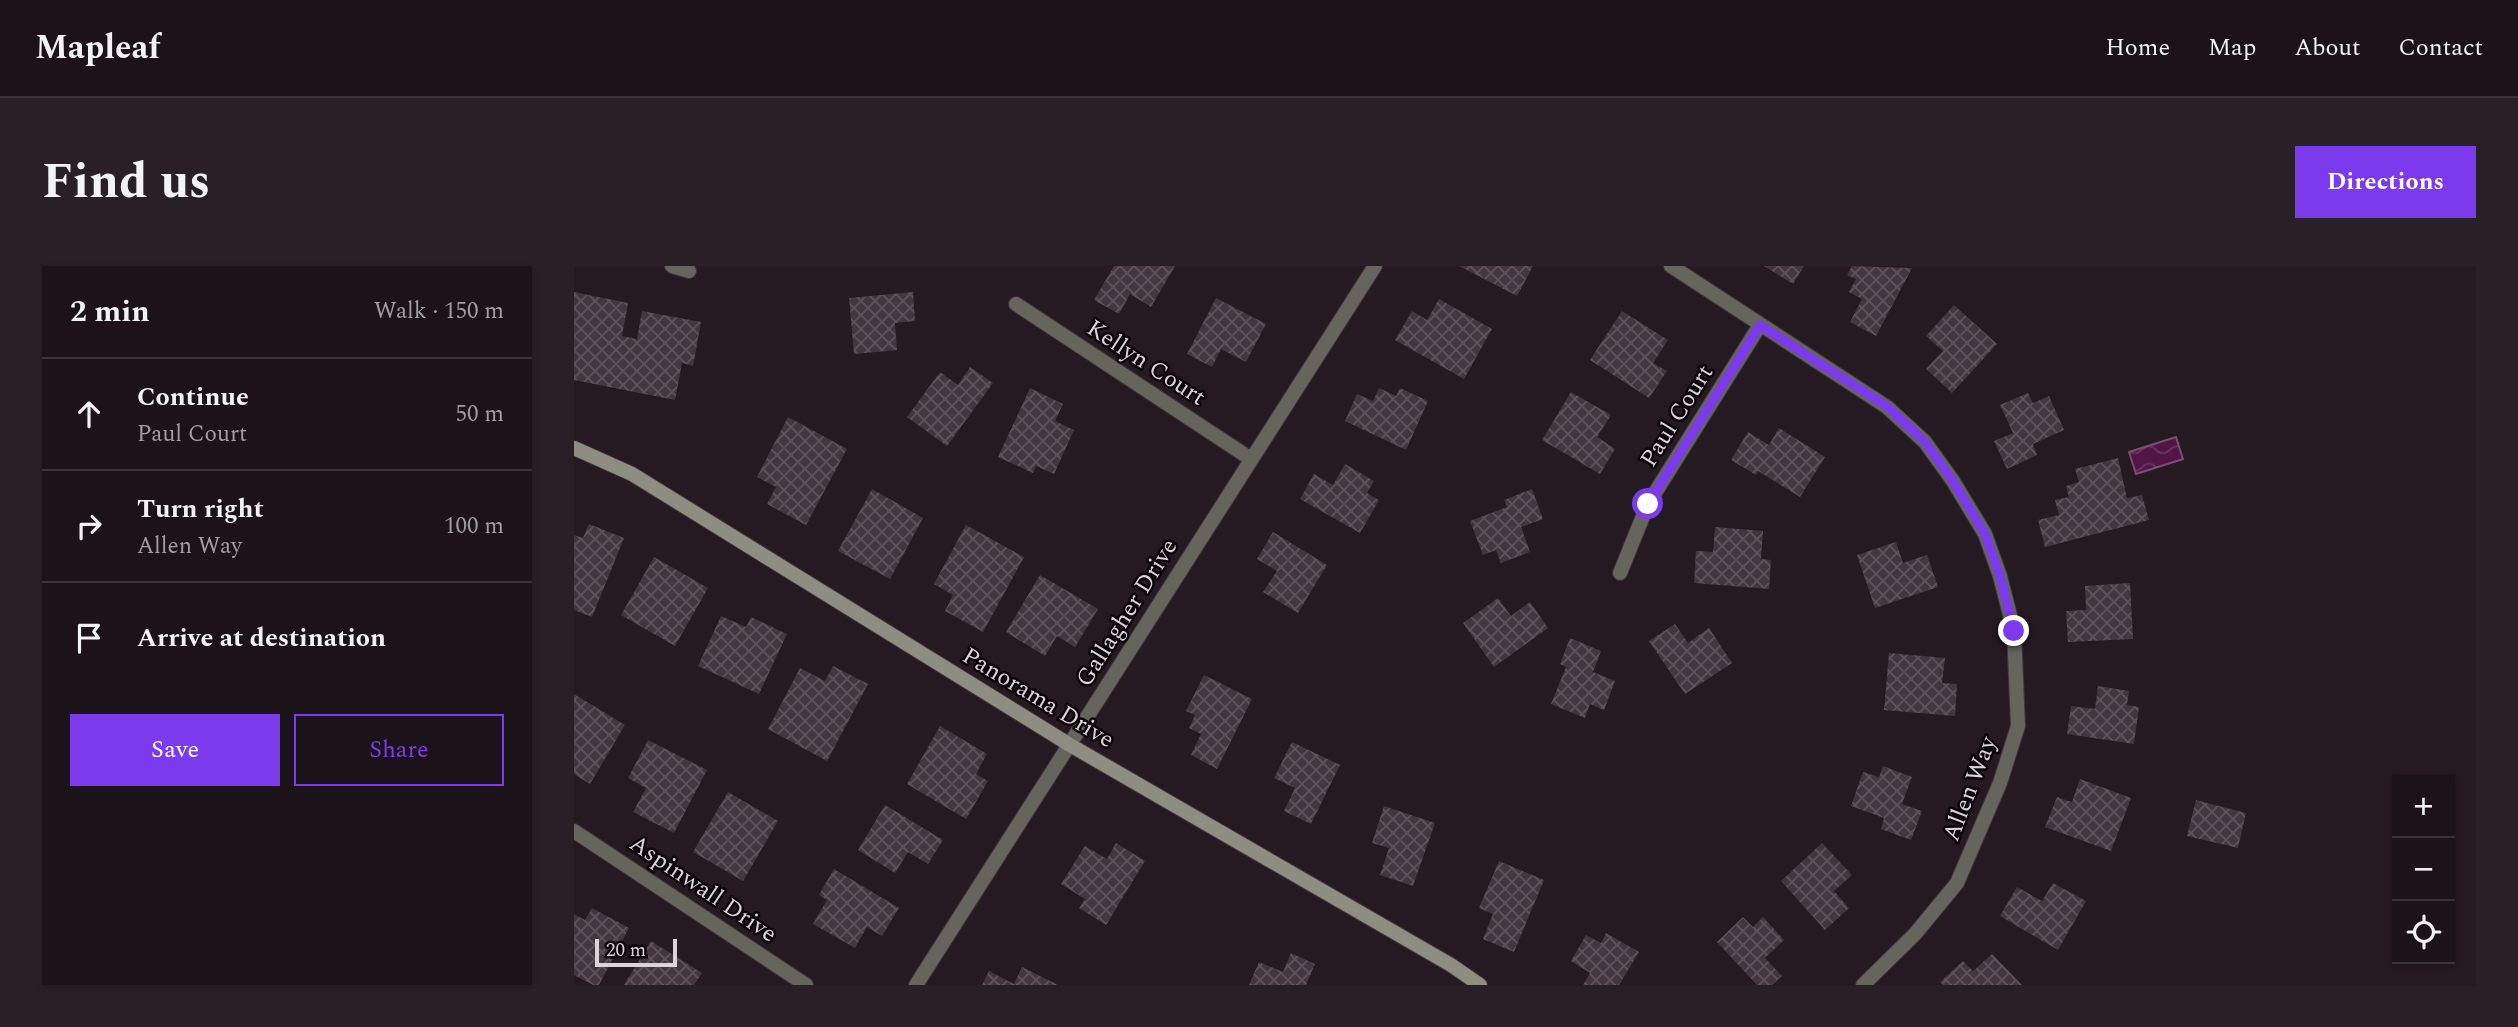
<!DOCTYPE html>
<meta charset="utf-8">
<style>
body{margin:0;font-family:Spectral,serif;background:#292027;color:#f1f3f6}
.controls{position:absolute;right:21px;bottom:21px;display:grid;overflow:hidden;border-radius:0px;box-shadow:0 2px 5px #0004}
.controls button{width:63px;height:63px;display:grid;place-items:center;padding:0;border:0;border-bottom:2px solid #3a3239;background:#1c131a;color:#f1f3f6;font:35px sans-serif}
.scale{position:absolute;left:21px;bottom:18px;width:82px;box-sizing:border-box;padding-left:7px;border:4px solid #dcd3d9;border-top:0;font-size:19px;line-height:24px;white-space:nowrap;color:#dcd3d9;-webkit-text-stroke:5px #0b060a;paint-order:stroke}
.stop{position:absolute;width:21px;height:21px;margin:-16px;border:5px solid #7c3aed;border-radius:50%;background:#fff}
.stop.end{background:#7c3aed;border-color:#fff;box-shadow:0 2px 7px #0008}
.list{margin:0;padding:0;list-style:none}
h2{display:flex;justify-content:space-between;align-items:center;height:91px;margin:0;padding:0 28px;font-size:30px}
h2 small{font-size:23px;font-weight:400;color:#a09ea2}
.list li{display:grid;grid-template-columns:46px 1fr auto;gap:21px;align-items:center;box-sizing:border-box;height:112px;padding:0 28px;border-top:2px solid #3a3239}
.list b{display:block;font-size:26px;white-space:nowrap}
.list p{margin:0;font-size:23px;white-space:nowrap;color:#a09ea2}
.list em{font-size:23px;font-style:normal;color:#a09ea2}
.actions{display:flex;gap:14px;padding:21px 28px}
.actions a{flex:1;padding:16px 0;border:2px solid #7c3aed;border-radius:0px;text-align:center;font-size:24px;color:#7c3aed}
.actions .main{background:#7c3aed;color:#fff}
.icon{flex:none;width:38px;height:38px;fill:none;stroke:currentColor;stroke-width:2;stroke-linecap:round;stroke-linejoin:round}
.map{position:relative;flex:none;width:1902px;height:719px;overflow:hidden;border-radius:0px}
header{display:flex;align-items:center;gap:42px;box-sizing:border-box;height:98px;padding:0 35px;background:#1c131a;border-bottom:2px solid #3a3239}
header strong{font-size:33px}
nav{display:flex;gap:38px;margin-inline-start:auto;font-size:24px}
.intro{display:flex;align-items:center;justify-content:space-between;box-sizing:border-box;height:168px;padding:0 42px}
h1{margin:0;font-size:49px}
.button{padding:18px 32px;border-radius:0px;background:#7c3aed;color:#fff;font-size:24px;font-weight:700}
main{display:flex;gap:42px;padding:0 42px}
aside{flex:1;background:#1c131a;border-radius:0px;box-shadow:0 2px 5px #0004}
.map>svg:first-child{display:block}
.water{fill:url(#water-waves);stroke:#7b4f72;stroke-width:2}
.building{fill:url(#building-cross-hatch)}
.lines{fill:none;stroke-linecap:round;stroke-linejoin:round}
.street-casing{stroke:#3f333c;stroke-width:16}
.secondary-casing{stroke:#3f333c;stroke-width:16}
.street{stroke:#65645d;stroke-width:14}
.secondary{stroke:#8e8d81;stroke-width:14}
.route{stroke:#7c3aed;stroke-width:9}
.labels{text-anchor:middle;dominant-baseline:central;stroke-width:5;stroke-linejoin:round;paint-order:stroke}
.street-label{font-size:24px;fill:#dcd3d9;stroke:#0b060a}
</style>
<header>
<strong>Mapleaf</strong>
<nav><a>Home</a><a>Map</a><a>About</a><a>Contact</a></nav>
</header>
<div class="intro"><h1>Find us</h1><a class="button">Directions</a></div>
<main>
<aside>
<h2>2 min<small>Walk · 150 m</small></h2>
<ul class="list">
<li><svg class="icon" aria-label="ahead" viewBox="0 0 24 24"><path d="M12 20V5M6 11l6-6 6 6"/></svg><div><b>Continue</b><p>Paul Court</p></div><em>50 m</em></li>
<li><svg class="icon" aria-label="right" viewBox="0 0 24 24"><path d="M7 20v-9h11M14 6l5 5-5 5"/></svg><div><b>Turn right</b><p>Allen Way</p></div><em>100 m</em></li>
<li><svg class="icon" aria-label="arrive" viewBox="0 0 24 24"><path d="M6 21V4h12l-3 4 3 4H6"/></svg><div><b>Arrive at destination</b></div></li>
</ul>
<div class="actions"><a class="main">Save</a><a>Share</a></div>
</aside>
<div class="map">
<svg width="1902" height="719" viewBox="0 0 1902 719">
<defs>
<pattern id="water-waves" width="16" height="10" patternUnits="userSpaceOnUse" patternTransform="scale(1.75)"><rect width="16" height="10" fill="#511646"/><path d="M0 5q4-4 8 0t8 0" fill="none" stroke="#693760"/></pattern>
<pattern id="building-cross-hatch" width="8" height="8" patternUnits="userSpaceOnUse" patternTransform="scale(1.75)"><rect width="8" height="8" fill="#443640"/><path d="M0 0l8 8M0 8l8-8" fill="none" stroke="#5e525b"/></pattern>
</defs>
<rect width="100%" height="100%" fill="#251922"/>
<path class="water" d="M1602 171 1609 193 1562 208 1555 186Z"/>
<path class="building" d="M540 0H601L577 41 556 28 545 48 520 34Z
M885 0H959L943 30Z
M1190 0H1230L1219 18Z
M1278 0 1338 2 1302 70 1276 56 1288 33 1275 26 1282 13 1273 9Z
M0 26 54 37 48 70 63 73 68 45 127 56 119 100 108 97 101 134 0 114Z
M339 26 341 55 321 57 323 84 280 88 275 32Z
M642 32 692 58 672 96 647 83 638 101 613 88Z
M865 33 918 63 890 113 821 74 838 45 853 54Z
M1380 39 1423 78 1378 127 1352 103 1369 85 1352 70Z
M1048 45 1094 74 1079 97 1093 105 1075 132 1016 94Z
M396 101 419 117 373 180 333 151 366 106 384 119Z
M456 122 489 138 481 155 500 164 480 208 462 200 459 207 424 191Z
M805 122 822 130 826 122 854 135 832 184 771 155 783 128 799 135Z
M997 126 1037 149 1023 171 1041 183 1026 208 968 174Z
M1454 127 1459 137 1475 130 1490 164 1459 178 1463 189 1433 203 1420 175 1439 167 1426 139Z
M214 151 273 183 232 259 193 238 202 221 183 211Z
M1205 162 1251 191 1226 231 1184 205 1182 209 1157 194 1174 166 1195 179Z
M1544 192 1553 232 1568 229 1575 254 1471 281 1464 254 1485 249 1481 234 1495 231 1492 220 1505 216 1501 203Z
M771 198 800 215 793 227 805 234 786 267 726 233 740 208 759 219Z
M298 223 349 252 316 313 264 285Z
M958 223 969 253 947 261 956 286 927 297 922 284 909 289 896 255 933 241 930 234Z
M15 258 50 272 18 351 0 344V269L9 272Z
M392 259 450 291 409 366 371 345 379 329 360 318Z
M1141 261 1189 265 1187 293 1197 294 1195 323 1120 317 1122 285 1139 286Z
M699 266 753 299 724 347 689 326 703 305 683 293Z
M1322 276 1329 297 1353 289 1364 321 1301 342 1283 289Z
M80 291 134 322 101 380 47 349Z
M466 309 524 343 501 381 483 370 471 390 432 366Z
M1556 317 1559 373 1494 376 1492 345 1512 344 1511 320Z
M924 332 937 350 956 336 974 362 920 401 889 357Z
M147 350 172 361 177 351 213 368 185 428 124 400Z
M1101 358 1114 377 1135 362 1158 397 1111 428 1075 375Z
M996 372 1027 385 1019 406 1041 415 1030 444 1016 438 1011 452 977 438 992 401 986 398Z
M1315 387 1371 392 1368 417 1383 418 1381 450 1310 444Z
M259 400 294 418 253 495 194 463 226 402 251 415Z
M630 409 678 433 643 503 617 489 627 468 615 462 621 449 612 445Z
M1524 420 1555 425 1553 439 1565 441 1560 478 1493 468 1497 440 1521 443Z
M0 428 51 459 16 518 0 508Z
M366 460 413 488 402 508 414 515 392 553 333 518Z
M74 474 133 504 100 567 59 546 72 522 54 512Z
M718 476 766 499 737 558 710 545 721 522 700 512Z
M1309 500 1338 511 1328 538 1348 545 1337 574 1307 563 1310 552 1277 540 1289 506 1305 511Z
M1506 513 1557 532 1537 585 1471 561 1483 531 1498 536Z
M154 526 204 555 169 615 119 586Z
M1622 534 1672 547 1664 582 1613 570Z
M311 539 369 574 354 598 334 586 321 607 284 584Z
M810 540 861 557 839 620 806 609 815 582 798 577Z
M542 577 571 595 532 659 505 642 511 633 487 618 511 580 533 593Z
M1248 577 1278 609 1260 625 1275 642 1251 664 1207 615Z
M925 595 970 614 940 686 909 673 919 648 905 642Z
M260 603 325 642 308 670 293 661 281 682 239 658 253 634 245 629Z
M1479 617 1512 635 1484 684 1426 650 1443 621 1468 635Z
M18 642 55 662 25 719H19L0 709V648L11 654Z
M1169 651 1179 661 1189 651 1210 674 1191 692 1208 710 1198 719H1183L1143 676Z
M1032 667 1065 686 1045 719H1009L1016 707 997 695 1012 669 1027 677Z
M77 675 128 707 120 719H50Z
M717 687 741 698 732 719H675L685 696 709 706Z
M1418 688 1448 719H1369L1366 716 1389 695 1399 705Z
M448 701 484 719H408L415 705 440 718Z"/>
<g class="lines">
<g class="street-casing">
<path id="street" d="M98 0 115 5
M1097 0 1313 141 1351 176 1379 215 1411 268 1426 310 1440 365 1444 460 1426 517 1383 617 1341 668 1289 719
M442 38 677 193
M1046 307 1074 238 1186 59
M0 565 232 719
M342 719 801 0"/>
</g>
<g class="secondary-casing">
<path id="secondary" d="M0 182 58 208 496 479 877 699 906 719"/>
</g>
<use href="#street" class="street"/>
<use href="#secondary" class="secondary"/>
</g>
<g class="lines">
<path class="route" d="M1074 238 1186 59 1314 141 1351 176 1379 215 1411 268 1426 310 1440 365"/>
</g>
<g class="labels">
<g class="street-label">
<text transform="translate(572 97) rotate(33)">Kellyn Court</text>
<text transform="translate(1103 150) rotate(-58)">Paul Court</text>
<text transform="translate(553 347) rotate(-58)">Gallagher Drive</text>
<text transform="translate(464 432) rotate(31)">Panorama Drive</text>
<text transform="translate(1396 523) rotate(-69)">Allen Way</text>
<text transform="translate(129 623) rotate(34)">Aspinwall Drive</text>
</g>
</g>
</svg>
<div class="controls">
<button>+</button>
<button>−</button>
<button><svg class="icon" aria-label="locate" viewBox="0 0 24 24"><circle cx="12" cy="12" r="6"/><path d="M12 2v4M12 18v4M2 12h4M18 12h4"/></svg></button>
</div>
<div class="scale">20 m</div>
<div class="stop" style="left:1074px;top:238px"></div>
<div class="stop end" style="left:1440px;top:365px"></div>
</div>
</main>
